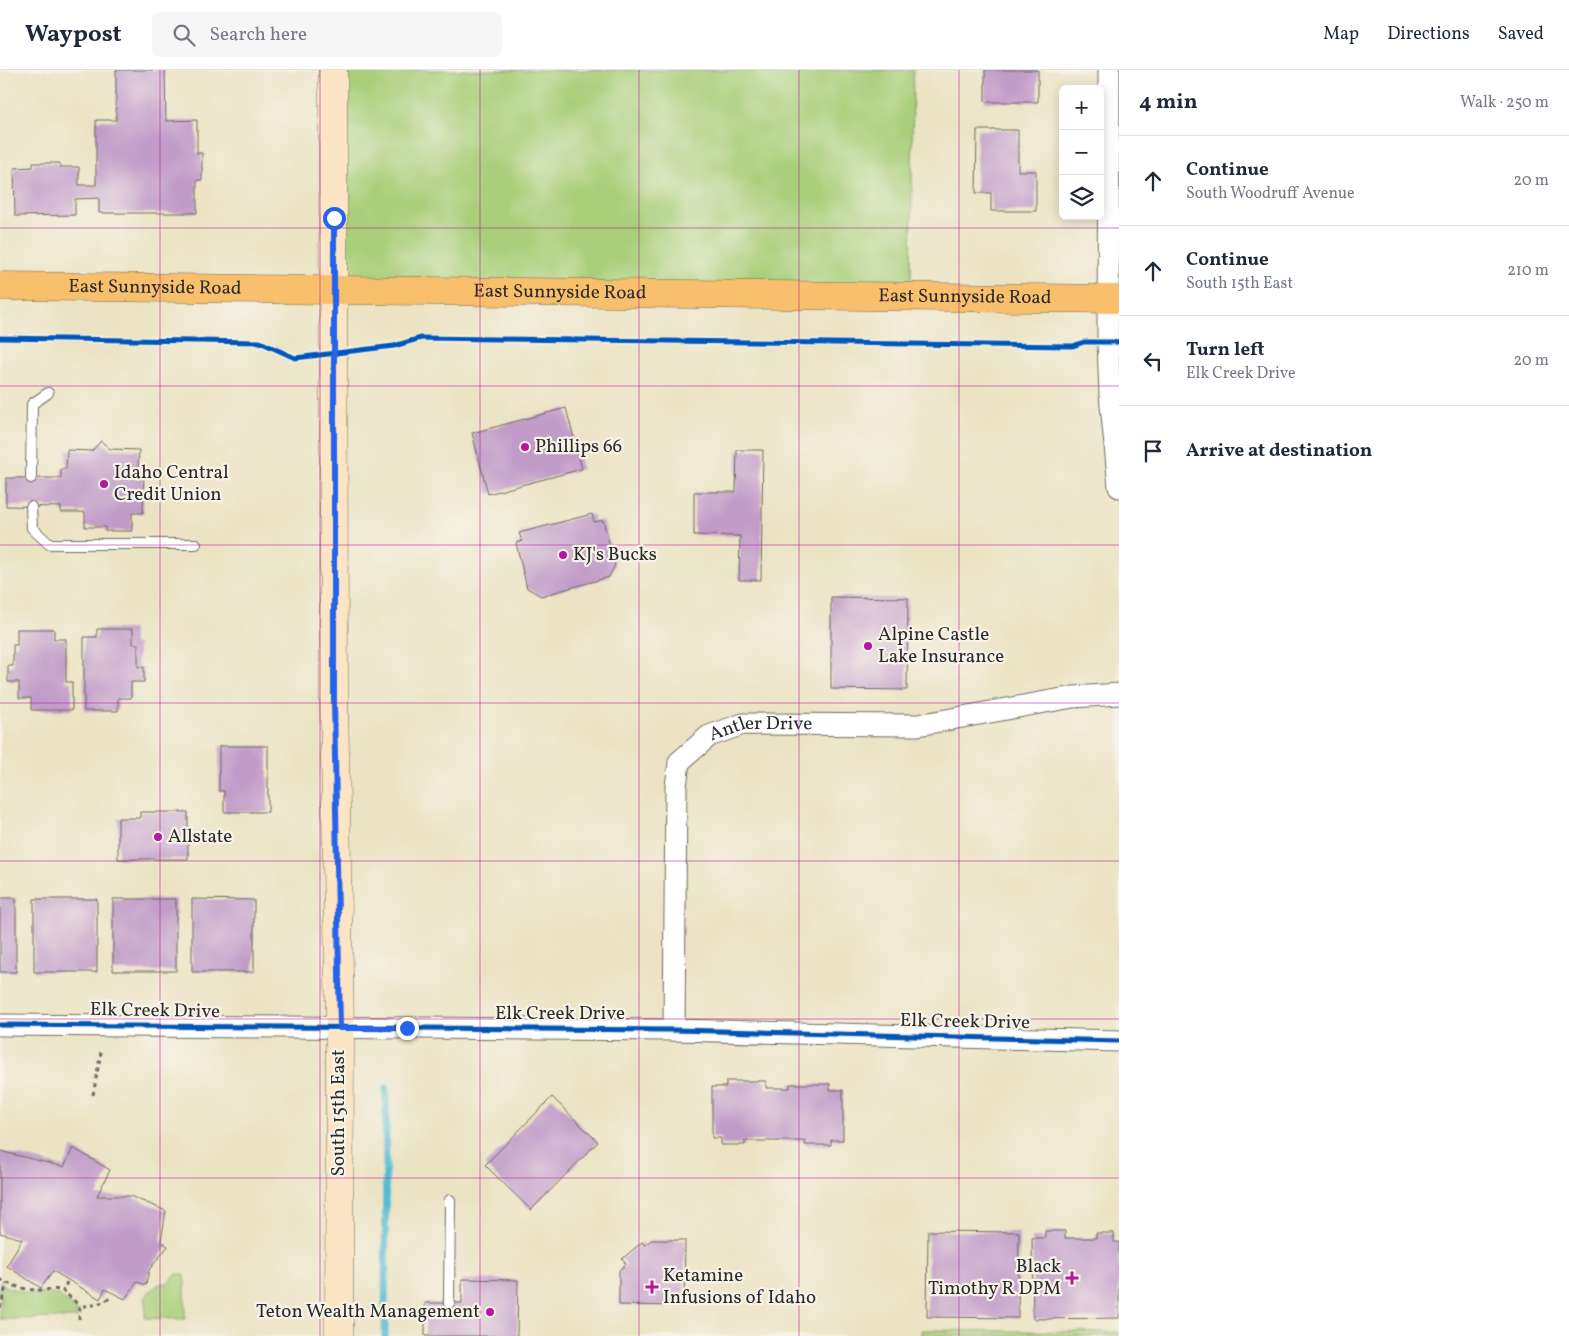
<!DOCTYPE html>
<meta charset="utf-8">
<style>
body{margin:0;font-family:Vollkorn,serif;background:#f6f6f7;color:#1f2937}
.controls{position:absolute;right:15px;top:15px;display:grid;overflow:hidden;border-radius:8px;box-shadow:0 2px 12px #0003}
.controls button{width:45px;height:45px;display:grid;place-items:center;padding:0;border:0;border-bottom:1px solid #e0e1e3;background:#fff;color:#1f2937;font:25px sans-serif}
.stop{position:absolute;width:15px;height:15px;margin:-11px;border:4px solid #2563eb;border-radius:50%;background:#fff}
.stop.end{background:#2563eb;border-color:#fff;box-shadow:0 1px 5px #0008}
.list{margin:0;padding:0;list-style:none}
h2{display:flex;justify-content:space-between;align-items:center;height:65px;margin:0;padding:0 20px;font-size:21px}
h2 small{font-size:16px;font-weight:400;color:#747a83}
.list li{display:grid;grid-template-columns:32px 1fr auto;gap:15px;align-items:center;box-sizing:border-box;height:90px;padding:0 20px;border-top:1px solid #e0e1e3}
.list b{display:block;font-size:19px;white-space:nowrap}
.list p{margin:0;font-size:16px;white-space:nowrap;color:#747a83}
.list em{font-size:16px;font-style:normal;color:#747a83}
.icon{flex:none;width:28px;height:28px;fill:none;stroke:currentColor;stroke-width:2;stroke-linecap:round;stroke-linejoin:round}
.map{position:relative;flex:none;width:1119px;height:1266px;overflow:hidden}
header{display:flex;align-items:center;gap:30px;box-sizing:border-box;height:70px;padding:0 25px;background:#fff;border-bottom:1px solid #e0e1e3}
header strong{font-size:24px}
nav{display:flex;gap:28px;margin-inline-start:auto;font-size:18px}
.search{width:350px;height:45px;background:#f6f6f7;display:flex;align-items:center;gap:12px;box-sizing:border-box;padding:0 18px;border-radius:8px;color:#747a83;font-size:19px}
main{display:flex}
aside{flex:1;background:#fff}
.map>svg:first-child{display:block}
.green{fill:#a9cf7a;stroke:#6a7d52}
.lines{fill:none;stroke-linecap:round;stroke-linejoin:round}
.stream{stroke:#56bcd4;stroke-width:7}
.building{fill:#c19cc9}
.lane-casing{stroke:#6e6b60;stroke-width:12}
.street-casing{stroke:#6e6b60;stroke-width:23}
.secondary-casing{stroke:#6e6b60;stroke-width:29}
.primary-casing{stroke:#6e6b60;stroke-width:29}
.path{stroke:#6e6b60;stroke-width:3;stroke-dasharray:4 4;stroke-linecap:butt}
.lane{stroke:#fff;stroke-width:10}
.street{stroke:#fff;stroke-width:21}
.secondary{stroke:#fce5c4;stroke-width:28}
.primary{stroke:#f8bf6c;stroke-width:28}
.cycleway-casing{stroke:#f7f3e8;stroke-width:8}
.cycleway{stroke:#0057b8;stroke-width:5}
.route{stroke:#2563eb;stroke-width:6}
.grid{fill:none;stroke:#b5179e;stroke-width:1;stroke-opacity:0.55}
.poi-dot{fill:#b5179e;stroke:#f7f3e8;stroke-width:2}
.labels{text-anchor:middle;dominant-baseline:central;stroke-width:4.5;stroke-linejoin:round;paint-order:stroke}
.street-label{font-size:19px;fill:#2b2b2b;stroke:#f7f3e8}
.poi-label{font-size:19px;fill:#2b2b2b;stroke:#f7f3e8;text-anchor:start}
</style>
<header>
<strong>Waypost</strong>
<div class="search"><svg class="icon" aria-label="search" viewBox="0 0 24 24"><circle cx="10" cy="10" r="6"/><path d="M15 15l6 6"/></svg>Search here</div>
<nav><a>Map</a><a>Directions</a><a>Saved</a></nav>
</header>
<main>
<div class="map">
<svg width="1119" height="1266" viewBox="0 0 1119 1266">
<rect width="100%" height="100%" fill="#f7f3e8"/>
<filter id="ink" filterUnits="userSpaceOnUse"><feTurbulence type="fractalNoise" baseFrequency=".02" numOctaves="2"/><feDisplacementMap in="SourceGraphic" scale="10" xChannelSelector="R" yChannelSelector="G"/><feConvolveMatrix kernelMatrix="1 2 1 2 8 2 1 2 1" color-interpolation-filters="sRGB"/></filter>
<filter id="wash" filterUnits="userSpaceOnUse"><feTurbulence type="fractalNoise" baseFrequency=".0096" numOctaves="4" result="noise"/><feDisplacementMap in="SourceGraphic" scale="20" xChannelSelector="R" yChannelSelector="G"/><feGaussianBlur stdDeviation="1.12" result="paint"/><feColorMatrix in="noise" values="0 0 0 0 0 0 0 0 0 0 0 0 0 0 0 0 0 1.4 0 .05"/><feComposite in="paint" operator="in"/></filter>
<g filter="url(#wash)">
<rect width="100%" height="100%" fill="#ebe3c3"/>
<path class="green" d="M336 0H913L911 227 334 220Z
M176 1204H185V1249L145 1248 146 1225 159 1214 168 1213Z
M0 1212 7 1217 26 1223H47L58 1225 76 1239 77 1248 0 1249Z
M921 1260 1119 1262V1266H921Z"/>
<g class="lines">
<path class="stream" d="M385 1266 386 1018"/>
</g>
<g id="blocks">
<path class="building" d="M116 0H165L166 51 197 50V83H202V110H197V143H99V128L75 129V145L15 146 14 98 33 97V93H60V97H79V115H96V50H116Z
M985 0H1038V32H985Z
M977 60H1018V101H1036V141H991V123H976Z
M566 338 582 399 488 424 472 363Z
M101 371 110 379 139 380 138 399H144L143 443H132V461H105V457H85V442H61V437L6 436V408H61V399H66L67 380 92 381Z
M737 380H763L761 510H739L740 466 694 465V422H736Z
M592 444 594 452 603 450 615 495 609 507 541 526 527 518 516 473 522 471 519 463Z
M831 527 908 528 907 620 831 619Z
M17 559H54V569H66V612H72V640H31V628H19V612H8V596H13V575H17Z
M97 559H133V574H138V597H144V612H131V628H118V641H84V567H97Z
M219 676H268V742H224V721H219Z
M140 742H188V789H118V748H140Z
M0 828H16V902H0Z
M34 829H97V902H34Z
M113 829H176V901H113Z
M192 829 254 830V902H192Z
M726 1011H766V1018H790V1014H830V1020H843V1070H831V1075H805V1071H745V1075H721V1068H712V1017H726Z
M552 1027 598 1072 531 1140 485 1095Z
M73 1078 110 1100 97 1126H130L166 1141 161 1171 168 1176 149 1200 146 1215 137 1212 125 1229 105 1219 100 1229 53 1201 41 1218 7 1196 22 1169 0 1163V1081L64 1097Z
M928 1161 1019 1162 1018 1248 927 1247Z
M1045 1161H1065V1168H1096V1163H1114V1172H1119V1248L1033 1249 1032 1168H1045Z
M651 1170H685L684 1236 619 1235V1200L626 1194 622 1189 642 1172 645 1175Z
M462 1209 518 1210 517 1266H425V1233H462Z"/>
</g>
</g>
<g filter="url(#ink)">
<use href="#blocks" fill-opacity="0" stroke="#6e6b60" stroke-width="1"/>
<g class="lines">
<g class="lane-casing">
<path id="lane" d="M31 408 32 334 48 323
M31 437 32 458 49 474H196
M449 1233 450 1130"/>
</g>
<g class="street-casing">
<g id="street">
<path d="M1109 0 1108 271 1110 325 1119 417"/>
<path d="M0 955 674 960 1119 971"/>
<path id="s1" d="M674 960 676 717 679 692 709 666 743 654 918 655 1073 627 1119 624"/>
</g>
</g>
<g class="secondary-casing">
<path id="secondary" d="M333 0 334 630 340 958 339 1266"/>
</g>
<g class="primary-casing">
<g id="primary">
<path id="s2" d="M0 216 1119 229"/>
</g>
</g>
<path class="path" d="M93 1025 101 982
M0 1209C11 1216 26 1220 39 1220 48 1220 55 1218 63 1221
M67 1212 63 1221 80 1236
M0 1238 7 1213
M79 1249 80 1236C93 1236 101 1234 112 1227"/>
<use href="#lane" class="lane"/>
<use href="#street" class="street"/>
<use href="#secondary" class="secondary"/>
<use href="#primary" class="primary"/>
<g class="cycleway-casing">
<path id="cycleway" d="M0 268 260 272 295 288 394 276 421 268 1073 276 1084 272H1119
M0 955 674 960 1119 971"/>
</g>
<use href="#cycleway" class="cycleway"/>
</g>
</g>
<g class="lines" filter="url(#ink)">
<path class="route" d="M334 148V630L340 958H407"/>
</g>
<path class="grid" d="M160 0V1266M320 0V1266M480 0V1266M639 0V1266M799 0V1266M959 0V1266M0 158H1119M0 316H1119M0 475H1119M0 633H1119M0 791H1119M0 949H1119M0 1108H1119"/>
<g class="poi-dot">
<circle cx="525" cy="377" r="5"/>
<circle cx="104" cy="414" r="5"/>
<circle cx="563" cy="485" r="5"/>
<circle cx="868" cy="576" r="5"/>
<circle cx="158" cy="767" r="5"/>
<path d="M1069.5 1200.5h5v5h5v5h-5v5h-5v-5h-5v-5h5z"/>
<path d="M649.5 1209.5h5v5h5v5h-5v5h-5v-5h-5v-5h5z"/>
<circle cx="490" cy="1242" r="5"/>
</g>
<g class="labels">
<g class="street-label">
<text stroke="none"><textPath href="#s2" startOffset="155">East Sunnyside Road</textPath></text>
<text stroke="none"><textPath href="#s2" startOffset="560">East Sunnyside Road</textPath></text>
<text stroke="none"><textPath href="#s2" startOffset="965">East Sunnyside Road</textPath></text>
<text stroke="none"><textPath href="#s1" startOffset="361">Antler Drive</textPath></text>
<text transform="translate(155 941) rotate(1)">Elk Creek Drive</text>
<text x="560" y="944">Elk Creek Drive</text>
<text transform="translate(965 952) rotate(1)">Elk Creek Drive</text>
<text transform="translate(339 1043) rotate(-90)">South 15th East</text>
</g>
<g class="poi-label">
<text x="535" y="377">Phillips 66</text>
<text x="114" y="403">Idaho Central<tspan x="114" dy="22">Credit Union</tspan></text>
<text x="573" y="485">KJ's Bucks</text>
<text x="878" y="565">Alpine Castle<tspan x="878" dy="22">Lake Insurance</tspan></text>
<text x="168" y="767">Allstate</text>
<text x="1061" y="1197" text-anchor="end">Black<tspan x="1061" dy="22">Timothy R DPM</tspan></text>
<text x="663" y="1206">Ketamine<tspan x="663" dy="22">Infusions of Idaho</tspan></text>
<text x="480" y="1242" text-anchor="end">Teton Wealth Management</text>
</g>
</g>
</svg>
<div class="controls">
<button>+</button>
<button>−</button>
<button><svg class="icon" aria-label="layers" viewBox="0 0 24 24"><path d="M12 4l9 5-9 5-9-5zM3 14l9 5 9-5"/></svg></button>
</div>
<div class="stop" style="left:334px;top:148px"></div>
<div class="stop end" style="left:407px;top:958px"></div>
</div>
<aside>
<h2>4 min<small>Walk · 250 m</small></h2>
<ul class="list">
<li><svg class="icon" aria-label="ahead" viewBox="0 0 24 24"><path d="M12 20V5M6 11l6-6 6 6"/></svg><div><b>Continue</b><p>South Woodruff Avenue</p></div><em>20 m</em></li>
<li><svg class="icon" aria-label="ahead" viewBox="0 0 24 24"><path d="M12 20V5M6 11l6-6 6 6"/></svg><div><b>Continue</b><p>South 15th East</p></div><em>210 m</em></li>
<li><svg class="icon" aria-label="left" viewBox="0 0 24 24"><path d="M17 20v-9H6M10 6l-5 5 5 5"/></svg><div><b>Turn left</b><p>Elk Creek Drive</p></div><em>20 m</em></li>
<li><svg class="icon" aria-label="arrive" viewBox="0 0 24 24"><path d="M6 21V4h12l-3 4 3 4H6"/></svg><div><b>Arrive at destination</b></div></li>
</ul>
</aside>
</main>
